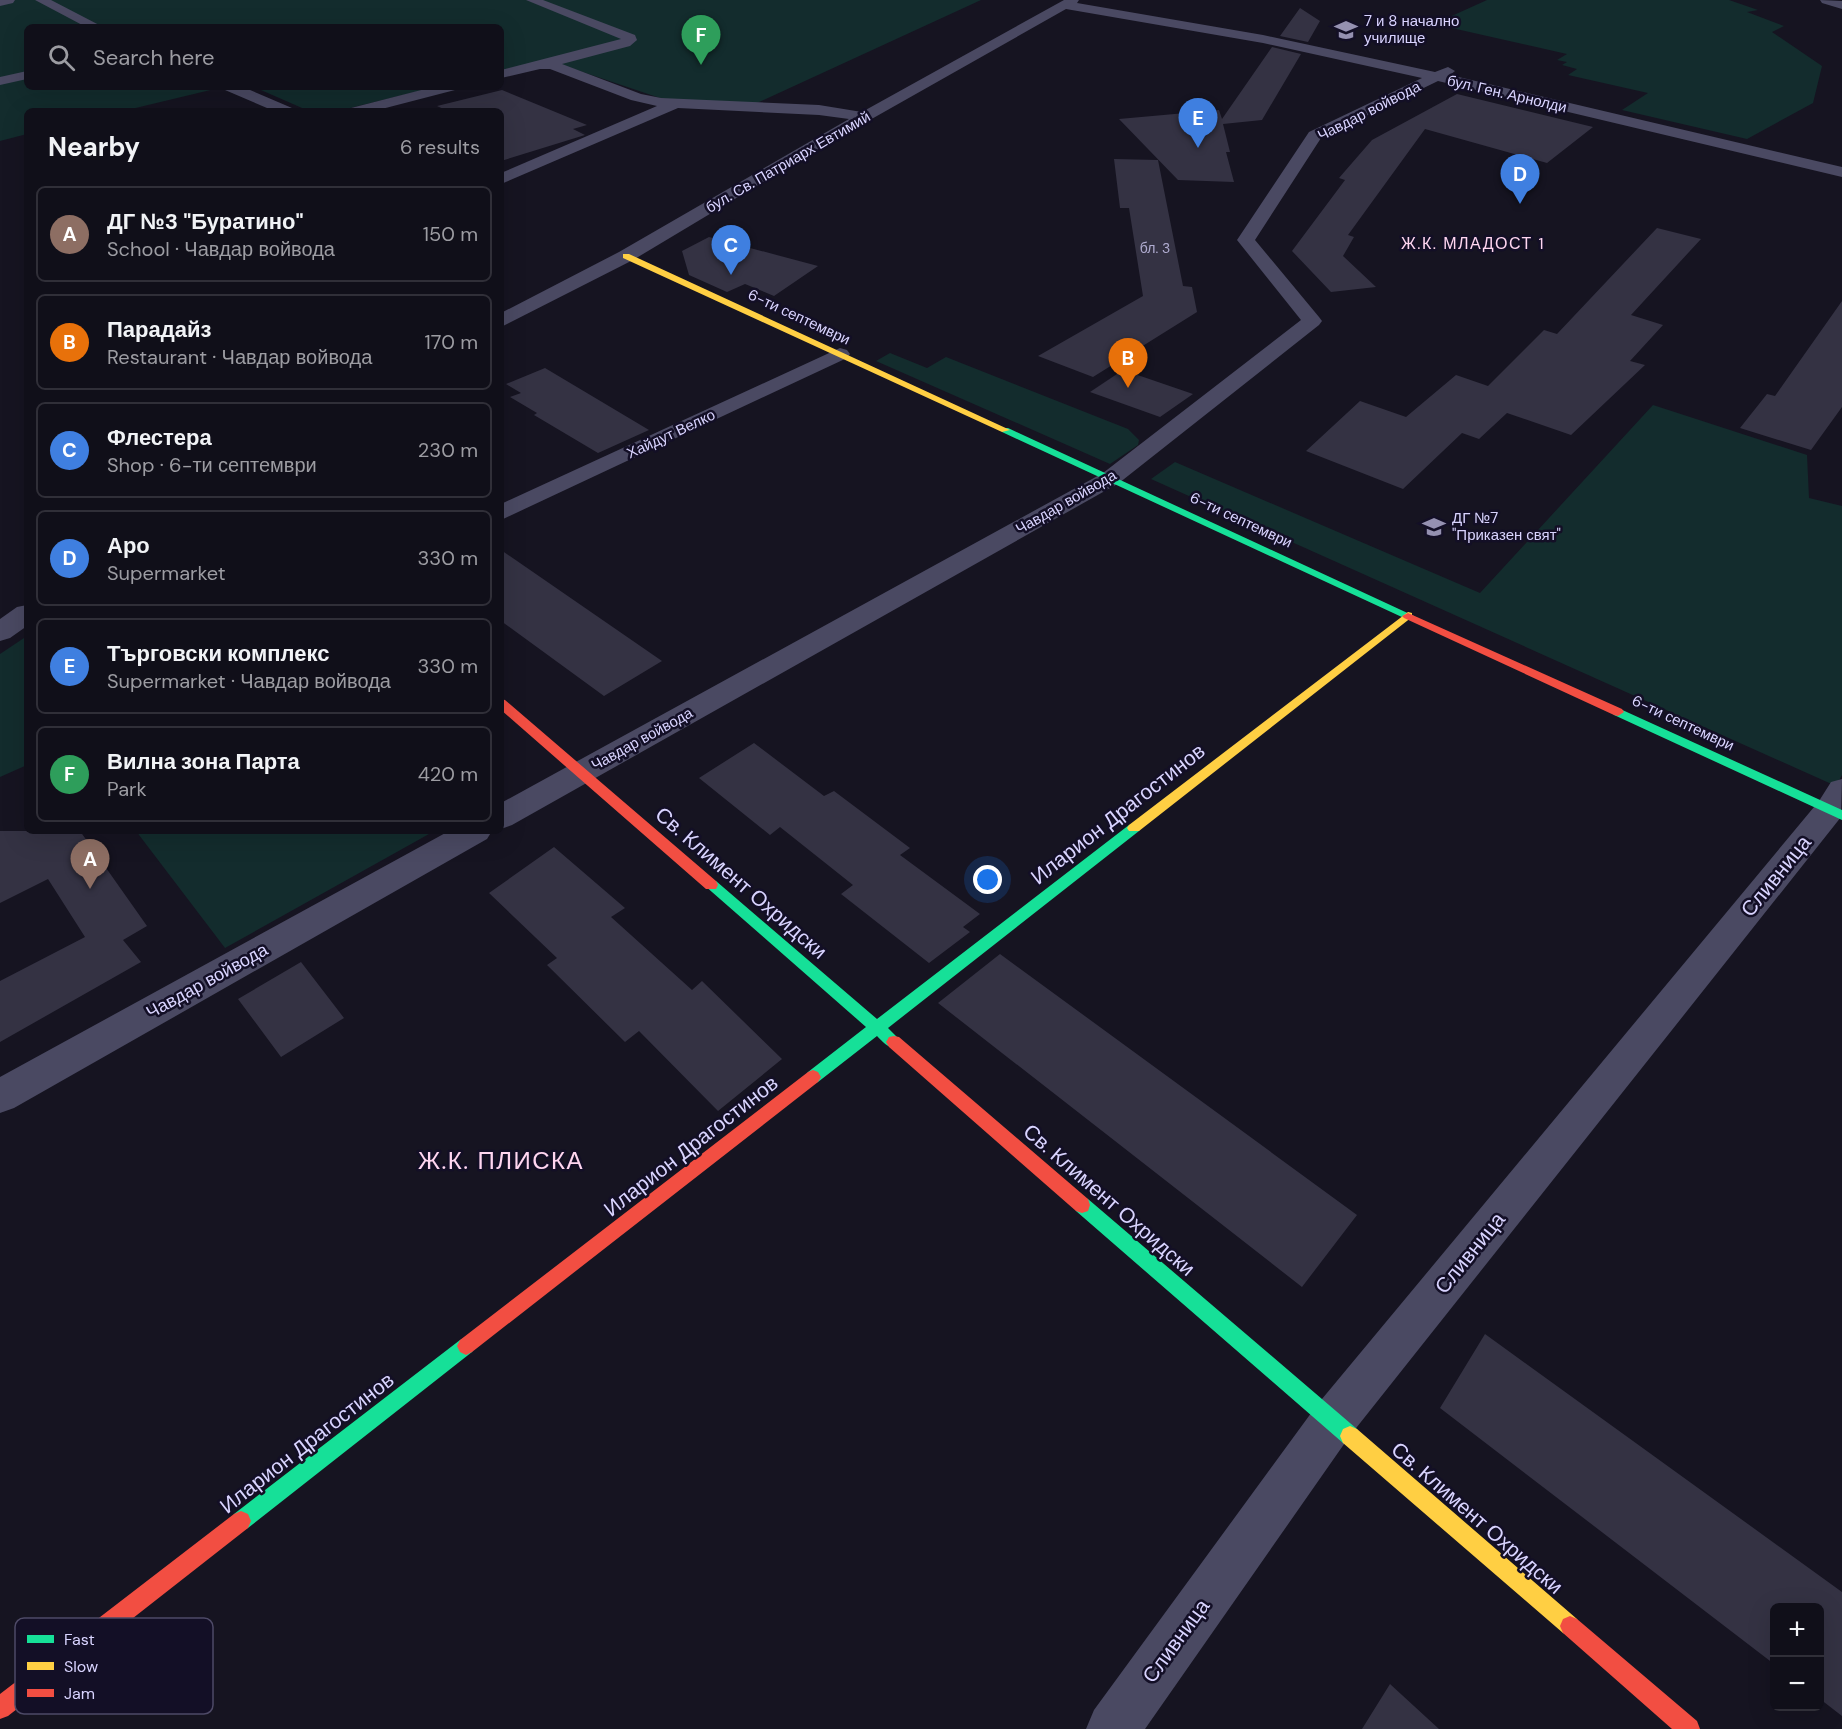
<!DOCTYPE html>
<meta charset="utf-8">
<style>
body{margin:0;font-family:"DM Sans",sans-serif;background:#191822;color:#f1f3f6}
.controls{position:absolute;right:18px;bottom:18px;display:grid;overflow:hidden;border-radius:9px;box-shadow:0 6px 24px #0002}
.controls button{width:54px;height:54px;display:grid;place-items:center;padding:0;border:0;border-bottom:2px solid #302f38;background:#100f19;color:#f1f3f6;font:30px sans-serif}
.you{position:absolute;left:988px;top:880px;width:21px;height:21px;margin:-15px;border:4px solid #fff;border-radius:50%;background:#1a73e8;box-shadow:0 0 0 9px #1a73e833}
.badge{display:grid;place-items:center;width:39px;height:39px;border-radius:50%;background:#7c3aed;color:#fff;font-size:20px;font-weight:700}
.pin{position:absolute;translate:-50% -50px;filter:drop-shadow(0 2px 3px #0008)}
.pin::after{content:'';position:absolute;top:32px;width:21px;height:18px;background:inherit;clip-path:polygon(0 0,100% 0,50% 100%)}
.list{margin:0;padding:0;list-style:none}
h2{display:flex;justify-content:space-between;align-items:center;height:78px;margin:0;padding:0 24px;font-size:26px}
h2 small{font-size:20px;font-weight:400;color:#9c9ca2}
.list li{display:grid;grid-template-columns:39px 1fr auto;gap:18px;align-items:center;box-sizing:border-box;height:96px;margin:0 12px 12px;padding:0 12px;border:2px solid #302f38;border-radius:9px}
.list b{display:block;font-size:22px;white-space:nowrap}
.list p{margin:0;font-size:20px;white-space:nowrap;color:#9c9ca2}
.list em{font-size:20px;font-style:normal;color:#9c9ca2}
.icon{flex:none;width:33px;height:33px;fill:none;stroke:currentColor;stroke-width:2;stroke-linecap:round;stroke-linejoin:round}
.map{position:relative;flex:none;width:1842px;height:1729px;overflow:hidden}
.search{position:absolute;background:#100f19;box-shadow:0 6px 24px #0002;left:24px;top:24px;width:480px;height:66px;display:flex;align-items:center;gap:15px;box-sizing:border-box;padding:0 21px;border-radius:9px;color:#9c9ca2;font-size:22px}
.panel{position:absolute;background:#100f19;box-shadow:0 6px 24px #0002;left:24px;top:108px;width:480px;height:726px;border-radius:9px}
.map>svg:first-child{display:block}
.green{fill:#132c2d}
.building{fill:#343243}
.lines{fill:none;stroke-linecap:round;stroke-linejoin:round}
.street{fill:#4a4962;fill-rule:evenodd}
.fast{fill:#16e098;fill-rule:evenodd}
.slow{fill:#ffcf43;fill-rule:evenodd}
.jam{fill:#f24e42;fill-rule:evenodd}
.labels{text-anchor:middle;dominant-baseline:central;stroke-width:5;stroke-linejoin:round;paint-order:stroke}
.far-number-label{font-size:14px;fill:#b0acd0}
.far-poi-label{font-size:15px;fill:#d9d4ff;stroke:#130f26;text-anchor:start}
.far-street-label{font-size:15px;fill:#d9d4ff;stroke:#130f26}
.far-neighbourhood-label{font-size:16px;letter-spacing:1.5px;fill:#ffd6f0;stroke:#130f26}
.street-label{font-size:18px;fill:#d9d4ff;stroke:#130f26}
.near-street-label{font-size:21px;fill:#d9d4ff;stroke:#130f26}
.near-neighbourhood-label{font-size:24px;letter-spacing:1.5px;fill:#ffd6f0;stroke:#130f26}
.key{fill:#130f26;stroke:#4e4a67;stroke-width:1.5}
.key-label{font-size:16px;fill:#d9d4ff}
</style>
<div class="map">
<svg width="1842" height="1729" viewBox="0 0 1842 1729">
<rect width="100%" height="100%" fill="#161421"/>
<path class="green" d="M0 0H981L757 103 663 99 547 60 501 71V27H27V87H223L123 111H27V134L0 141Z
M1487 0H1729L1758 10 1747 12 1784 26 1772 32 1822 66 1813 103 1747 139 1622 110 1648 93 1568 75 1577 69 1562 65 1567 62 1557 60 1567 54 1434 24Z
M254 87H436L338 111H309Z
M890 353 927 368 946 357 1128 429 1139 440 1138 445 1110 464 876 361Z
M1653 405 1807 455 1809 498 1842 506V775L1836 786 1151 479 1175 462 1480 593Z
M27 636V765L0 777V654Z
M136 831H426L429 834 225 948Z"/>
<path class="building" d="M1300 8 1320 21 1308 42 1280 36Z
M1272 47 1301 54 1262 120 1223 124 1230 152H1226L1234 182 1178 180 1119 119 1219 110 1222 119Z
M502 90 587 125 573 129 585 135 501 161V111H448L437 106Z
M1457 94 1593 127 1547 163 1425 129 1348 235 1354 237 1343 256 1376 287 1331 292 1292 251 1345 180 1339 178 1372 140Z
M1114 159 1158 160 1183 286 1192 287 1197 312 1093 377 1038 356 1143 296 1129 208H1120Z
M1657 228 1701 239 1631 315 1663 325 1630 361 1645 365 1571 435 1507 413 1479 439 1462 433 1403 489 1306 451 1360 401 1406 417 1456 375 1488 386 1544 330 1557 334Z
M709 237 818 266 774 296 745 284 727 292 689 275 682 251Z
M1842 301V407L1811 450 1740 428 1767 394 1775 396Z
M545 368 649 430 598 453 534 415 537 413 510 397 521 393 506 384Z
M1123 370 1193 394 1160 417 1090 392Z
M501 550 662 661 604 696 501 621Z
M754 743 824 796 834 791 910 848 900 855 980 914 963 927 970 932 929 963 841 894 853 885 780 827 770 835 699 778Z
M0 831H80L147 926 123 940 141 962 0 1042V981L85 937 48 879 0 903Z
M554 847 625 908 611 917 692 990 702 981 782 1059 718 1111 639 1031 625 1042 547 965 557 958 489 893Z
M1000 954 1357 1215 1302 1287 938 1003Z
M301 962 344 1018 281 1057 238 999Z
M1485 1334 1842 1592V1716L1820 1699V1608H1774V1664L1440 1408Z
M1390 1684 1439 1729H1362Z"/>
<g class="lines">
<path class="street" d="M0 0H15L13 3 0 6Z
M35 0H51L103 27H86Z
M526 0H543L635 35 637 40 630 46 562 64 641 94 661 98 819 105 862 112 1064 0H1079L1077 3 1263 35 1435 72 1448 67 1455 71 1450 75 1842 167V177L1438 81 1321 138 1255 240 1319 317 1322 321 1319 325 1119 483 512 825 501 829V803L1103 473 1301 320 1237 240 1309 132 1422 78 1263 43 1066 9 815 151 633 260 501 327V313L619 252 849 119 819 115 678 108 501 184V173L657 106 631 100 550 69H540L501 78V70L621 39Z
M1820 0 1842 1V9L1822 3Z
M27 71V79L0 85V77Z
M223 87H243L292 108 295 111H274L225 90Z
M433 87H457L455 90 374 111H348L351 108Z
M840 348 847 350 850 354 847 358 501 520V504Z
M27 605V626L10 638 0 641V619L17 607Z
M1842 779 1841 817 1349 1437 1145 1729H1086L1094 1710 1317 1405 1819 801 1831 782Z
M449 831H492L487 839 14 1108 0 1113V1077Z"/>
<path class="fast" d="M1002 428H1008L1414 616 1408 619 1404 618 1002 432Z
M1618 708 1842 810V820L1614 715 1612 712Z
M1134 823 1141 828 1139 831 888 1028 902 1042 899 1047C889 1050 884 1043 877 1036L818 1082 813 1084 808 1082 805 1077 808 1072 866 1027 704 885 706 881H716L877 1019 1129 825Z
M1082 1197 1088 1199 1357 1429 1360 1436 1357 1443 1350 1446 1343 1443 1076 1211 1074 1205 1076 1199Z
M466 1337 472 1340 475 1346 472 1352 248 1528 241 1531 234 1528 231 1521 234 1514 460 1340Z"/>
<path class="slow" d="M623 254H629L1010 430 1002 432 623 258Z
M1408 612 1412 613V617L1139 831H1129L1127 828 1129 825Z
M1350 1426 1357 1429 1577 1619 1580 1626 1577 1633 1570 1636 1563 1633 1343 1443 1340 1436 1343 1429Z"/>
<path class="jam" d="M1408 613 1622 709 1624 712 1618 716 1614 715 1404 618 1402 616Z
M501 699 505 700 716 881 718 885 716 889H706L501 710Z
M894 1036 899 1037 1088 1199 1090 1205 1088 1211 1082 1213 1076 1211 889 1047 886 1042 889 1037Z
M813 1070 818 1072 821 1077 818 1082 472 1352 466 1355 460 1352 457 1346 460 1340 808 1072Z
M241 1511 248 1514 251 1521 248 1528 8 1716 0 1719V1694L234 1514Z
M1570 1616 1577 1619 1697 1721 1700 1729H1672L1563 1633 1560 1626 1563 1619Z"/>
</g>
<defs>
<g id="school-bare" transform="scale(1.8)"><path d="M0-5L7-2L0 1L-7-2ZM-4 1L0 2.5L4 1V4Q0 6-4 4Z" fill="#9591b1" stroke="#130f26" stroke-width="2.5" paint-order="stroke"/></g>
</defs>
<g fill-rule="evenodd">
<use href="#school-bare" x="1346" y="30"/>
<use href="#school-bare" x="1434" y="527"/>
</g>
<g class="labels">
<g class="far-number-label">
<text x="1155" y="248">бл. 3</text>
</g>
<g class="far-poi-label">
<text x="1364" y="21">7 и 8 начално<tspan x="1364" dy="17">училище</tspan></text>
<text x="1452" y="518">ДГ №7<tspan x="1452" dy="17">"Приказен свят"</tspan></text>
</g>
<g class="far-street-label">
<text transform="translate(1507 94) rotate(13)">бул. Ген. Арнолди</text>
<text transform="translate(1369 111) rotate(-27)">Чавдар войвода</text>
<text transform="translate(788 162) rotate(-30)">бул. Св. Патриарх Евтимий</text>
<text transform="translate(799 317) rotate(25)">6-ти септември</text>
<text transform="translate(671 434) rotate(-25)">Хайдут Велко</text>
<text transform="translate(1066 502) rotate(-30)">Чавдар войвода</text>
<text transform="translate(1241 520) rotate(25)">6-ти септември</text>
<text transform="translate(1683 723) rotate(25)">6-ти септември</text>
<text transform="translate(642 739) rotate(-29)">Чавдар войвода</text>
</g>
<g class="far-neighbourhood-label">
<text x="1473" y="243">Ж.К. МЛАДОСТ 1</text>
</g>
<g class="street-label">
<text transform="translate(207 981) rotate(-29)">Чавдар войвода</text>
</g>
<g class="near-street-label">
<text transform="translate(1118 814) rotate(-38)">Иларион Драгостинов</text>
<text transform="translate(1776 876) rotate(-51)">Сливница</text>
<text transform="translate(741 883) rotate(41)">Св. Климент Охридски</text>
<text transform="translate(691 1146) rotate(-38)">Иларион Драгостинов</text>
<text transform="translate(1109 1200) rotate(41)">Св. Климент Охридски</text>
<text transform="translate(1470 1253) rotate(-51)">Сливница</text>
<text transform="translate(307 1443) rotate(-38)">Иларион Драгостинов</text>
<text transform="translate(1477 1518) rotate(41)">Св. Климент Охридски</text>
<text transform="translate(1176 1641) rotate(-54)">Сливница</text>
</g>
<g class="near-neighbourhood-label">
<text x="501" y="1160">Ж.К. ПЛИСКА</text>
</g>
</g>
<rect x="15" y="1618" width="198" height="96" rx="9" class="key"/>
<rect x="27" y="1635" width="27" height="8" fill="#16e098"/>
<rect x="27" y="1662" width="27" height="8" fill="#ffcf43"/>
<rect x="27" y="1689" width="27" height="8" fill="#f24e42"/>
<g class="key-label">
<text x="64" y="1645">Fast</text>
<text x="64" y="1672">Slow</text>
<text x="64" y="1699">Jam</text>
</g>
</svg>
<div class="controls">
<button>+</button>
<button>−</button>
</div>
<div class="you"></div>
<div class="pin badge" style="left:90px;top:889px;background:#8d6e63">A</div>
<div class="pin badge" style="left:1128px;top:388px;background:#e8710a">B</div>
<div class="pin badge" style="left:731px;top:275px;background:#3f7fe0">C</div>
<div class="pin badge" style="left:1520px;top:204px;background:#3f7fe0">D</div>
<div class="pin badge" style="left:1198px;top:148px;background:#3f7fe0">E</div>
<div class="pin badge" style="left:701px;top:65px;background:#2e9e5b">F</div>
<div class="search"><svg class="icon" aria-label="search" viewBox="0 0 24 24"><circle cx="10" cy="10" r="6"/><path d="M15 15l6 6"/></svg>Search here</div>
<section class="panel">
<h2>Nearby<small>6 results</small></h2>
<ul class="list">
<li><span class="badge" style="background:#8d6e63">A</span><div><b>ДГ №3 &quot;Буратино&quot;</b><p>School · Чавдар войвода</p></div><em>150 m</em></li>
<li><span class="badge" style="background:#e8710a">B</span><div><b>Парадайз</b><p>Restaurant · Чавдар войвода</p></div><em>170 m</em></li>
<li><span class="badge" style="background:#3f7fe0">C</span><div><b>Флестера</b><p>Shop · 6-ти септември</p></div><em>230 m</em></li>
<li><span class="badge" style="background:#3f7fe0">D</span><div><b>Аро</b><p>Supermarket</p></div><em>330 m</em></li>
<li><span class="badge" style="background:#3f7fe0">E</span><div><b>Търговски комплекс</b><p>Supermarket · Чавдар войвода</p></div><em>330 m</em></li>
<li><span class="badge" style="background:#2e9e5b">F</span><div><b>Вилна зона Парта</b><p>Park</p></div><em>420 m</em></li>
</ul>
</section>
</div>
